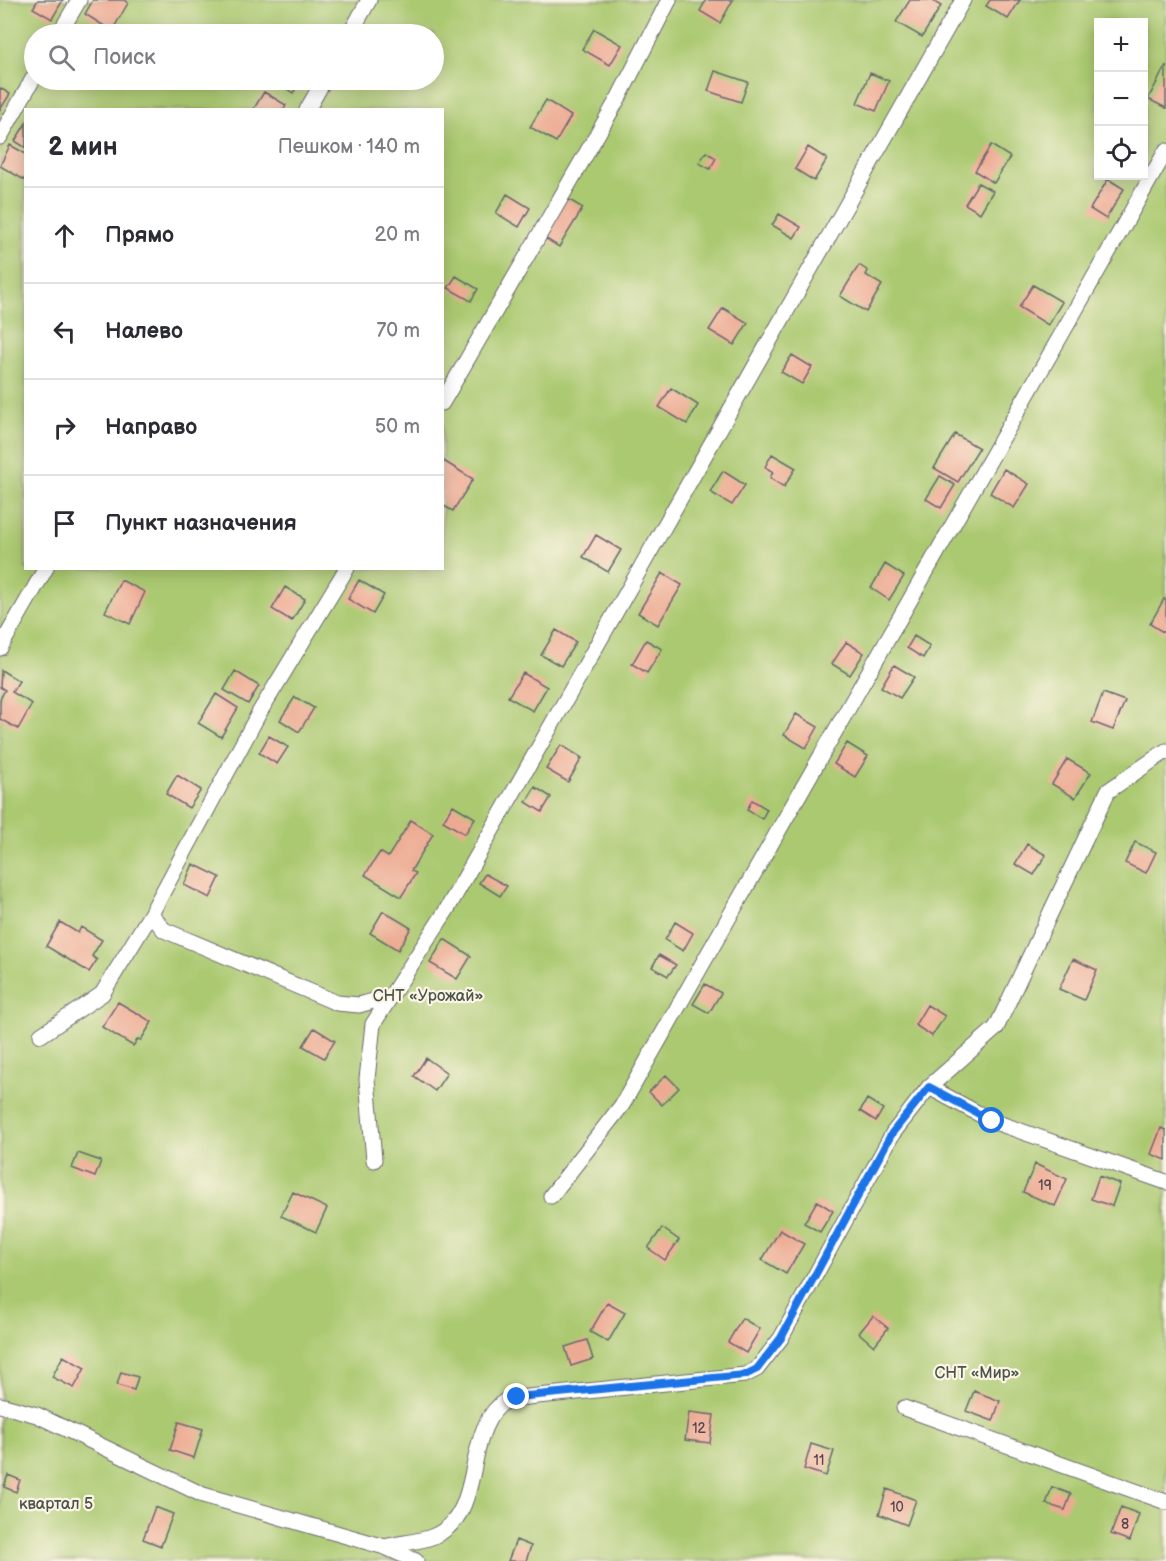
<!DOCTYPE html>
<html lang="ru">
<meta charset="utf-8">
<style>
body{margin:0;font-family:"Balsamiq Sans",sans-serif;background:#f2f2f3;color:#2b2b33}
.controls{position:absolute;right:18px;top:18px;display:grid;overflow:hidden;border-radius:0px;box-shadow:0 3px 15px #0003}
.controls button{width:54px;height:54px;display:grid;place-items:center;padding:0;border:0;border-bottom:2px solid #e1e1e2;background:#fff;color:#2b2b33;font:30px sans-serif}
.stop{position:absolute;width:18px;height:18px;margin:-14px;border:4px solid #1a73e8;border-radius:50%;background:#fff}
.stop.end{background:#1a73e8;border-color:#fff;box-shadow:0 2px 6px #0008}
.list{margin:0;padding:0;list-style:none}
h2{display:flex;justify-content:space-between;align-items:center;height:78px;margin:0;padding:0 24px;font-size:26px}
h2 small{font-size:20px;font-weight:400;color:#7c7c81}
.list li{display:grid;grid-template-columns:39px 1fr auto;gap:18px;align-items:center;box-sizing:border-box;height:96px;padding:0 24px;border-top:2px solid #e1e1e2}
.list b{display:block;font-size:22px;white-space:nowrap}
.list em{font-size:20px;font-style:normal;color:#7c7c81}
.icon{flex:none;width:33px;height:33px;fill:none;stroke:currentColor;stroke-width:2;stroke-linecap:round;stroke-linejoin:round}
.map{position:relative;flex:none;width:1166px;height:1561px;overflow:hidden}
.search{position:absolute;background:#fff;box-shadow:0 3px 15px #0003;left:24px;top:24px;width:420px;height:66px;display:flex;align-items:center;gap:15px;box-sizing:border-box;padding:0 21px;border-radius:33px;color:#7c7c81;font-size:22px}
.panel{position:absolute;background:#fff;box-shadow:0 3px 15px #0003;left:24px;top:108px;width:420px;height:462px;border-radius:0px}
.map>svg:first-child{display:block}
.green{fill:#abc971;stroke:#667656;stroke-width:1.5;fill-rule:evenodd}
.building{fill:#edaa93}
.lines{fill:none;stroke-linecap:round;stroke-linejoin:round}
.lane-casing{stroke:#6a676e;stroke-width:17}
.lane{stroke:#fff;stroke-width:15}
.route{stroke:#1a73e8;stroke-width:8}
.labels{text-anchor:middle;dominant-baseline:central;stroke-width:4.5;stroke-linejoin:round;paint-order:stroke}
.number-label{font-size:14px;fill:#554451}
.park-label{font-size:16px;fill:#4b544b;stroke:#fcf5e5}
</style>
<div class="map">
<svg width="1166" height="1561" viewBox="0 0 1166 1561">
<rect width="100%" height="100%" fill="#fcf5e5"/>
<filter id="ink" filterUnits="userSpaceOnUse"><feTurbulence type="fractalNoise" baseFrequency=".0167" numOctaves="2"/><feDisplacementMap in="SourceGraphic" scale="12" xChannelSelector="R" yChannelSelector="G"/><feConvolveMatrix kernelMatrix="1 2 1 2 8 2 1 2 1" color-interpolation-filters="sRGB"/></filter>
<filter id="wash" filterUnits="userSpaceOnUse"><feTurbulence type="fractalNoise" baseFrequency=".008" numOctaves="4" result="noise"/><feDisplacementMap in="SourceGraphic" scale="24" xChannelSelector="R" yChannelSelector="G"/><feGaussianBlur stdDeviation="1.35" result="paint"/><feColorMatrix in="noise" values="0 0 0 0 0 0 0 0 0 0 0 0 0 0 0 0 0 1.4 0 .05"/><feComposite in="paint" operator="in"/></filter>
<g filter="url(#wash)">
<rect width="100%" height="100%" fill="#f1e8cc"/>
<path class="green" d="M0 0H1166V1561H0ZM1098 22H1144V176H1098ZM34 34H434V80H34ZM26 110H442V568H26Z"/>
<g id="blocks">
<path class="building" d="M38 0H63L52 19 33 8Z
M93 0H124L128 3 112 31 85 14Z
M706 0H733L720 23 700 11Z
M910 0H931L941 6 922 37 896 22Z
M990 0H1020L1008 19 986 6Z
M594 29 622 45 610 65 582 49Z
M1166 65V108L1148 99Z
M715 71 748 82 741 102 708 91Z
M870 73 889 81 876 111 857 103Z
M274 80H302L293 93Z
M0 88 10 94 0 110Z
M264 92 286 105 284 110H253Z
M546 100 571 116 556 142 530 127Z
M26 123V148L15 141Z
M10 145 26 154V181L0 166Z
M991 145 1010 157 994 183 975 171Z
M808 147 827 159 814 181 795 169Z
M706 152 716 158 710 169 699 163Z
M1108 179 1124 189 1106 219 1090 209Z
M978 183 993 191 980 213 965 204Z
M507 194 530 208 519 227 496 213Z
M566 198 583 208 559 247 543 237Z
M779 214 801 227 794 238 772 225Z
M859 265 868 271 866 275 882 285 866 312 840 296Z
M456 276 478 289 471 301 448 288Z
M1033 285 1062 302 1048 325 1019 307Z
M723 308 748 323 734 345 709 330Z
M792 355 812 367 802 384 781 372Z
M671 388 698 405 687 424 659 407Z
M955 434 979 448 958 482 934 468Z
M772 454 796 468 784 487 770 478 773 472 765 467Z
M442 460 473 479 453 511 442 505Z
M1004 469 1029 484 1014 508 990 493Z
M723 471 745 485 732 505 710 492Z
M940 476 955 485 941 508 926 499Z
M596 535 621 550 608 572 583 557Z
M885 564 904 576 889 600 871 588Z
M662 573 682 585 658 625 638 613Z
M121 580 145 592 130 624 105 612Z
M359 580 384 595 373 614 348 599Z
M285 587 305 599 292 621 272 609Z
M1164 599 1166 600V634L1150 624Z
M556 630 576 642 561 666 541 655Z
M914 636 930 646 923 658 907 648Z
M646 640 662 649 647 673 632 664Z
M846 642 864 653 850 675 832 664Z
M894 665 914 677 900 698 881 687Z
M1 670 19 681 12 692 32 704 18 729 0 719V699L5 690 0 687Z
M235 671 259 686 248 704 224 690Z
M523 673 547 687 533 711 508 697Z
M1103 693 1125 701 1113 730 1092 722Z
M216 694 238 708 221 737 198 723Z
M295 697 314 708 299 732 280 720Z
M796 714 818 727 806 748 784 735Z
M269 736 288 747 277 764 259 753Z
M847 743 868 756 855 777 834 764Z
M561 745 582 758 568 782 546 769Z
M1067 759 1091 773 1075 798 1052 784Z
M177 775 201 790 189 808 166 794Z
M535 787 551 797 542 812 526 802Z
M752 800 767 809 762 819 747 810Z
M453 805 475 818 465 834 443 821Z
M411 820 433 834 411 871 416 873 401 897 365 875 380 852 388 857Z
M1135 842 1156 852 1146 873 1125 863Z
M1027 844 1046 855 1034 875 1015 864Z
M193 864 220 877 210 898 184 885Z
M485 874 507 886 500 896 479 883Z
M383 911 411 928 398 950 370 933Z
M60 922 78 933 81 927 102 940 92 956 97 960 89 972 46 946Z
M675 922 693 933 683 951 665 940Z
M444 939 471 956 457 979 430 963Z
M659 955 676 965 668 976 652 967Z
M1073 959 1097 970 1084 1000 1059 989Z
M705 984 721 993 709 1013 693 1004Z
M118 1002 152 1022 141 1040 138 1039 133 1046 102 1027Z
M927 1005 945 1016 932 1036 915 1025Z
M314 1028 335 1041 324 1058 303 1046Z
M426 1058 447 1073 435 1091 414 1076Z
M666 1075 679 1088 662 1105 649 1092Z
M867 1099 883 1109 876 1121 860 1111Z
M1161 1128 1166 1130V1160L1151 1154Z
M78 1153 101 1161 95 1177 72 1168Z
M1035 1164 1067 1179 1055 1206 1023 1192Z
M1099 1176 1120 1184 1112 1206 1091 1199Z
M293 1192 327 1208 316 1232 281 1216Z
M817 1201 833 1211 820 1232 804 1223Z
M662 1228 679 1240 665 1260 648 1248Z
M780 1230 804 1244 786 1274 762 1260Z
M607 1303 625 1313 608 1342 590 1332Z
M873 1316 888 1328 874 1346 859 1333Z
M742 1318 760 1329 746 1353 728 1342Z
M587 1340 593 1359 571 1366 565 1347Z
M63 1356 85 1368 74 1388 52 1377Z
M121 1372 138 1377 134 1390 117 1385Z
M974 1391 1000 1401 993 1421 966 1411Z
M689 1412 714 1415 710 1443 685 1440Z
M179 1422 203 1429 194 1458 170 1450Z
M811 1444 834 1451 826 1476 804 1469Z
M8 1475 20 1480 16 1492 4 1487Z
M1052 1487 1071 1494 1065 1510 1046 1504Z
M887 1489 916 1500 907 1525 879 1514Z
M155 1507 173 1514 161 1546 143 1539Z
M1121 1507 1139 1514 1130 1541 1111 1534Z
M516 1540 531 1546 526 1561H508Z"/>
</g>
</g>
<g filter="url(#ink)">
<use href="#blocks" fill-opacity="0" stroke="#6a676e" stroke-width="1.5"/>
<g class="lines">
<g class="lane-casing">
<path id="lane" d="M59 34 79 0
M350 34 369 0
M307 110 324 80
M0 137 34 77
M442 403 619 97 669 0
M0 648 46 568
M151 914 164 930 337 1003 359 1005 391 996 446 911 963 0
M41 1035 102 994 151 914 259 713 347 568
M929 1087 992 1121 1166 1182
M374 1160 367 1079 373 1024 391 996
M551 1196 622 1105 1166 151
M0 1405 37 1415 203 1495 385 1547 416 1561
M904 1408 1166 1502
M385 1547C400 1543 420 1542 434 1536 488 1513 460 1428 508 1399L745 1375 757 1369 781 1338 893 1133 929 1087 996 1028 1108 791 1166 751"/>
</g>
<use href="#lane" class="lane"/>
</g>
</g>
<g class="lines" filter="url(#ink)">
<path class="route" d="M517 1397 745 1375 757 1369 781 1338 892 1133 929 1087 992 1121"/>
</g>
<g class="labels">
<g class="number-label">
<text x="1045" y="1185">19</text>
<text x="699" y="1428">12</text>
<text x="819" y="1460">11</text>
<text x="897" y="1507">10</text>
<text x="1125" y="1524">8</text>
</g>
<g class="park-label">
<text x="428" y="996">СНТ «Урожай»</text>
<text x="977" y="1373">СНТ «Мир»</text>
<text x="56" y="1504">квартал 5</text>
</g>
</g>
</svg>
<div class="controls">
<button>+</button>
<button>−</button>
<button><svg class="icon" aria-label="locate" viewBox="0 0 24 24"><circle cx="12" cy="12" r="6"/><path d="M12 2v4M12 18v4M2 12h4M18 12h4"/></svg></button>
</div>
<div class="stop" style="left:992px;top:1121px"></div>
<div class="stop end" style="left:517px;top:1397px"></div>
<div class="search"><svg class="icon" aria-label="search" viewBox="0 0 24 24"><circle cx="10" cy="10" r="6"/><path d="M15 15l6 6"/></svg>Поиск</div>
<section class="panel">
<h2>2 мин<small>Пешком · 140 m</small></h2>
<ul class="list">
<li><svg class="icon" aria-label="ahead" viewBox="0 0 24 24"><path d="M12 20V5M6 11l6-6 6 6"/></svg><div><b>Прямо</b></div><em>20 m</em></li>
<li><svg class="icon" aria-label="left" viewBox="0 0 24 24"><path d="M17 20v-9H6M10 6l-5 5 5 5"/></svg><div><b>Налево</b></div><em>70 m</em></li>
<li><svg class="icon" aria-label="right" viewBox="0 0 24 24"><path d="M7 20v-9h11M14 6l5 5-5 5"/></svg><div><b>Направо</b></div><em>50 m</em></li>
<li><svg class="icon" aria-label="arrive" viewBox="0 0 24 24"><path d="M6 21V4h12l-3 4 3 4H6"/></svg><div><b>Пункт назначения</b></div></li>
</ul>
</section>
</div>
